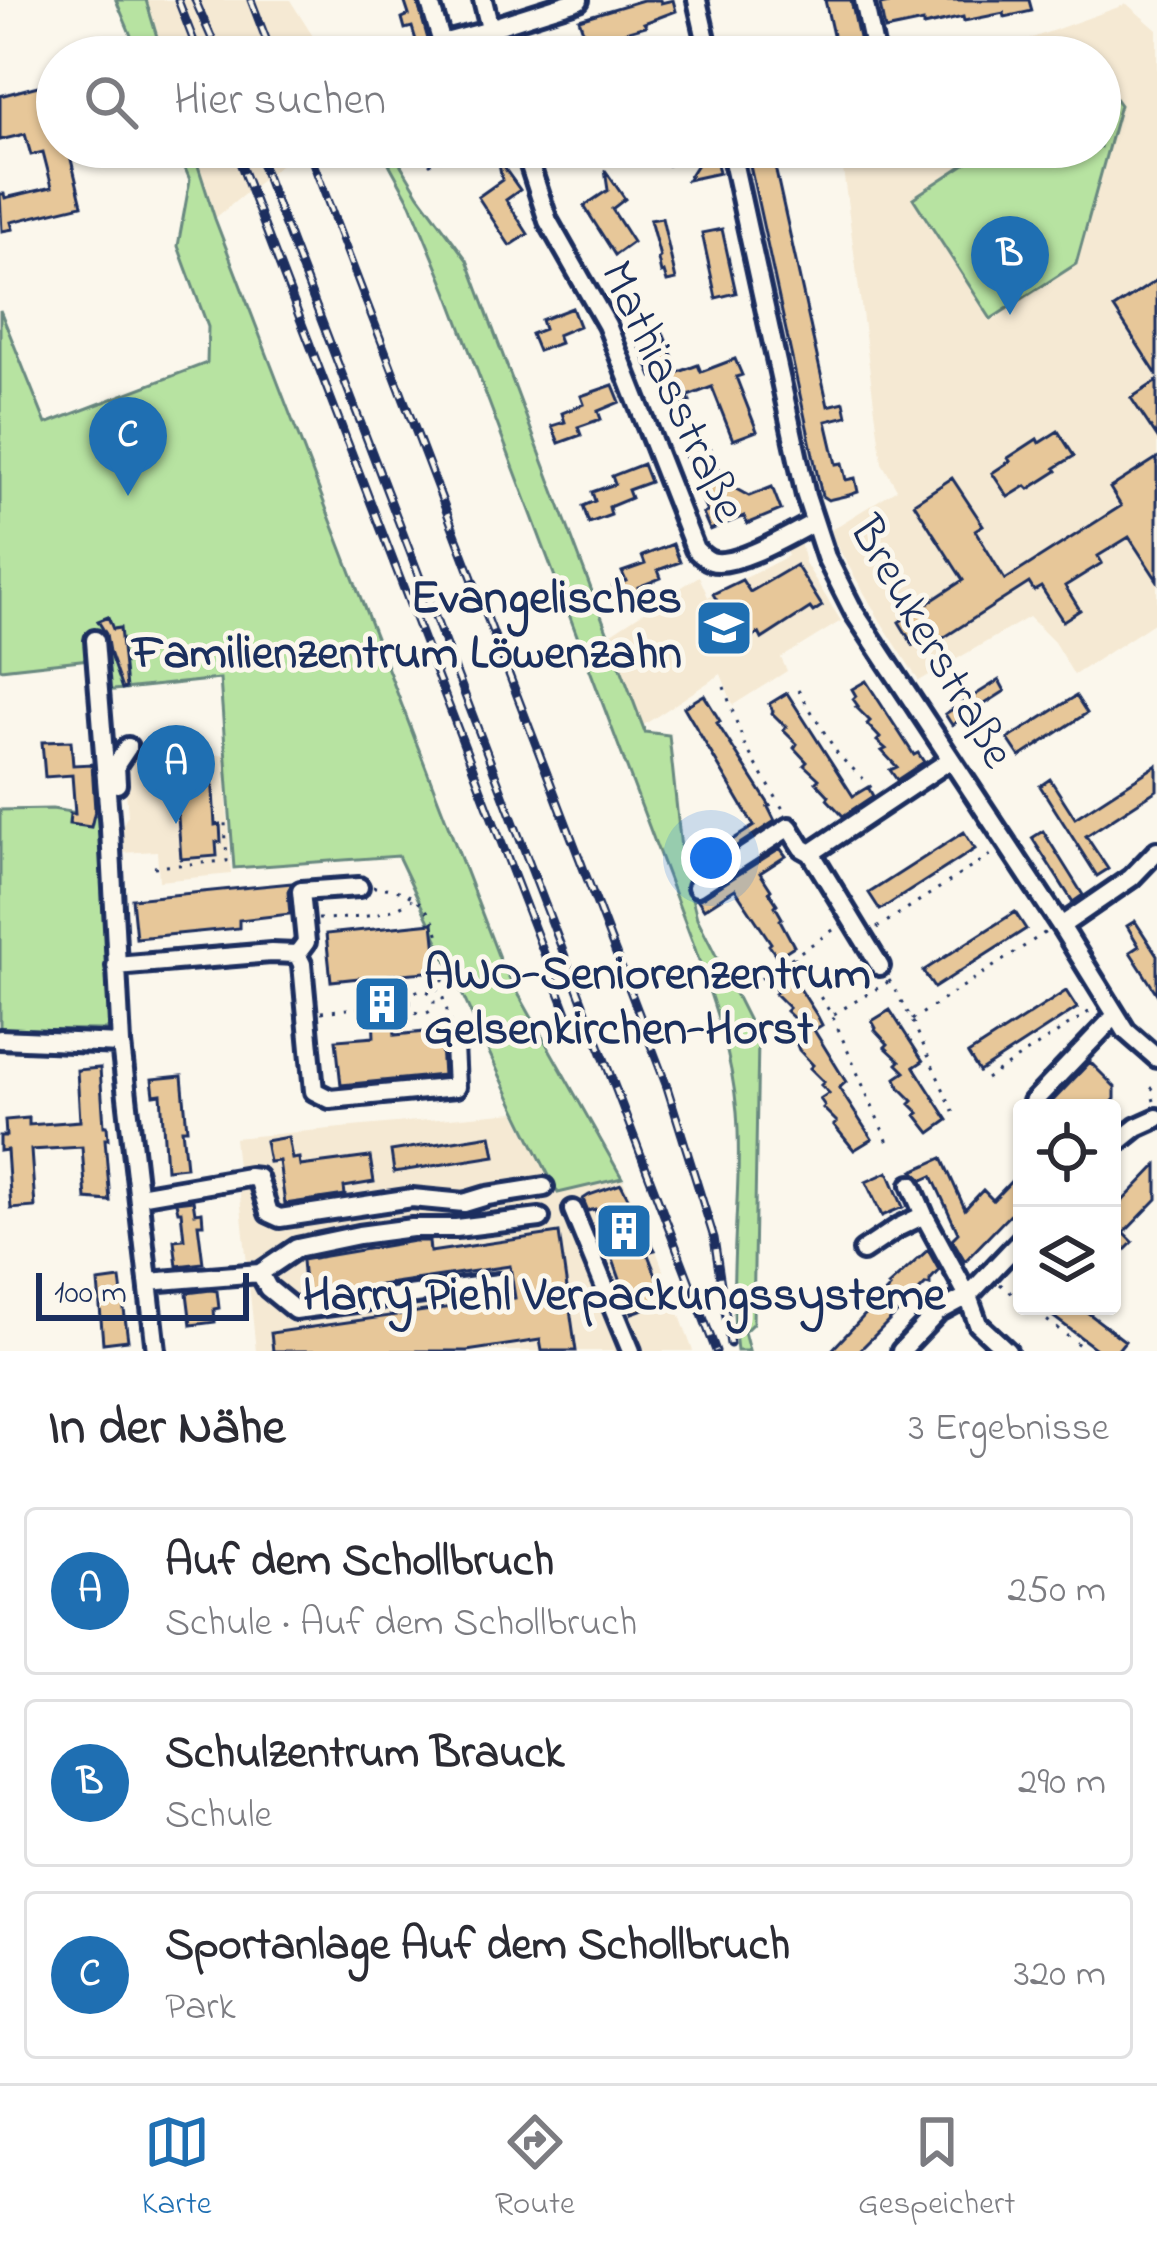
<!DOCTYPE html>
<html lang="de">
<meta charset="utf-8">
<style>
body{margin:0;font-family:"Indie Flower",sans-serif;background:#f2f2f3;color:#2b2b33}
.controls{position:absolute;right:36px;bottom:36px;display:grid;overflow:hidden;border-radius:12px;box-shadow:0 3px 9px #0004}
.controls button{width:108px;height:108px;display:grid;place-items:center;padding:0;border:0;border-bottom:3px solid #e1e1e2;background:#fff;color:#2b2b33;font:60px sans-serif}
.scale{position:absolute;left:36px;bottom:30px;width:213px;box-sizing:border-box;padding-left:12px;border:6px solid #1b2f5e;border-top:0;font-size:33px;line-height:42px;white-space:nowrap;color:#1b2f5e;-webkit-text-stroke:9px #fbf7ec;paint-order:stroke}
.you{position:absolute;left:711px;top:858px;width:42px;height:42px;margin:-30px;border:9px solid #fff;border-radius:50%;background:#1a73e8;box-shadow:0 0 0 18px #1a73e833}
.badge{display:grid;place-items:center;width:78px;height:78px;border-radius:50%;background:#1f6fb2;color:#fff;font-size:39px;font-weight:700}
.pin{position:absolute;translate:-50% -99px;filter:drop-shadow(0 3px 6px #0008)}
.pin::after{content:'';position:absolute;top:63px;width:42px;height:36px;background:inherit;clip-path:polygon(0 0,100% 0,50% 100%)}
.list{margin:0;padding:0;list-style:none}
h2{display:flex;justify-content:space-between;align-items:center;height:156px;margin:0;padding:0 48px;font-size:51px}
h2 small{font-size:39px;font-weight:400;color:#7c7c81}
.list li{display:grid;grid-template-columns:78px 1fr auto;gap:36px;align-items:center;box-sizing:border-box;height:168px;margin:0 24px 24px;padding:0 24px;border:3px solid #e1e1e2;border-radius:12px}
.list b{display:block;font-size:45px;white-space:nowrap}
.list p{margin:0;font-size:39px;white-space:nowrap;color:#7c7c81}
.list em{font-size:39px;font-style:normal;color:#7c7c81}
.icon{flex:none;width:66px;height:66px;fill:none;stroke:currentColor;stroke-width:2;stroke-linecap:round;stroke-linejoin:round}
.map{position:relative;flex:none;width:1157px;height:1351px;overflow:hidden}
.search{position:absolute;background:#fff;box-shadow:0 3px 9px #0004;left:36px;right:36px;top:36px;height:132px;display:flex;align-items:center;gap:30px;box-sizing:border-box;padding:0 42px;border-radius:66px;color:#7c7c81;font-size:45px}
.sheet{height:732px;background:#fff}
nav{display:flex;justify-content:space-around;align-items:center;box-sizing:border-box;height:168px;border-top:3px solid #e1e1e2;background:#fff;font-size:33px;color:#7c7c81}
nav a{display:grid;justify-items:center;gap:6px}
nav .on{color:#1f6fb2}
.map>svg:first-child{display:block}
.built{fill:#f5e9d3}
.green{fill:#b7e3a1;stroke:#698980;stroke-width:3}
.building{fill:#e7c799;stroke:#1b2f5e;stroke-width:3}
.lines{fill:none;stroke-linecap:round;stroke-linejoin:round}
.minor-casing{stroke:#1b2f5e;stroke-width:26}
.path{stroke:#1b2f5e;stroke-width:3;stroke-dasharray:3 9;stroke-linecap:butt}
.minor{stroke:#fbf7ec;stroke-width:16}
.rail-casing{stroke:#1b2f5e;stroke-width:9}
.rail{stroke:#fbf7ec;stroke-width:4.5;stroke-dasharray:14;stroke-linecap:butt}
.labels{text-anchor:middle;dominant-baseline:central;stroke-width:10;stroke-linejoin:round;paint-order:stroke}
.street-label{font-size:48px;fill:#1b2f5e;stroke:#fbf7ec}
.poi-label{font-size:48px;font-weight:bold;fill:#1b2f5e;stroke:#fbf7ec;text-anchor:end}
</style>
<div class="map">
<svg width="1157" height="1351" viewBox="0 0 1157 1351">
<rect width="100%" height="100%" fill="#fbf7ec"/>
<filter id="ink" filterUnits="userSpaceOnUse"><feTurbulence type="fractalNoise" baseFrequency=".00833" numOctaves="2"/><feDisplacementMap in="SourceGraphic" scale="24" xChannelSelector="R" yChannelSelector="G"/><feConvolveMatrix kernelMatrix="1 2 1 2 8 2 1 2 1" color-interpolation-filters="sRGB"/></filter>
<g filter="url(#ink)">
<path class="built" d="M146 0H290L326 57H163Z
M1127 4 1157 30V621L1074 675 1054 642 1029 617 919 681 881 622 833 539 831 530 897 489 882 463 840 147H1100V57H979Z
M192 147H302L214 219Z
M794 541 800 542 805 563 841 621 781 658 787 671 733 705 721 674 642 726 608 635 699 576 708 597 788 556 783 545Z
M224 754 231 874 159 881 157 851 121 853 119 832 128 815 124 769 127 763Z
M515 1112 558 1193 622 1178 657 1253 693 1351H256L234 1138Z"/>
<path class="green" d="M116 0H146L163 57H140Z
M1100 77 1120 105 1076 264 991 319 913 198 991 147H1100Z
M176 147H192L215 219 501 963 622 1178 558 1193C500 1083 452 968 398 856L234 868 220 679 94 692 90 659 0 669V310L46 424 207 363 208 327 178 246 190 180Z
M380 147H390L419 195 467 260 645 732 669 735 682 858 697 918 758 1039 753 1323 744 1332 749 1351H737C727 1271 743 1192 737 1112 732 1053 712 998 693 943L447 291 411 204Z
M52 809 103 817 114 1023 106 1030 0 1029V810Z"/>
<path class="building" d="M404 0H417L433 57H421L412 27 405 29 402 18 409 15Z
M643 0H660L661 3 673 0 676 11 644 23 646 26 587 43 579 19Z
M825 0H851L863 57H838Z
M903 0 906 3 922 0H1029L1032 11 1005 17 1004 13 964 21 963 17 923 26V22L885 30 880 5Z
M57 81V147H68L82 205 11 222 13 229 2 231 0 194H4L5 198 52 187 43 152 31 155 25 134 0 140V96Z
M664 147H718V154H715L719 173 687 180 701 158 668 165Z
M746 147H768L769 151 779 150 783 165 775 167 828 406 844 402 847 416 826 421 836 464 842 463 846 480 855 478 858 492 849 495 828 500 822 496Z
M498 159 520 190 506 200 528 234 510 246 478 197 502 180Z
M605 170 625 199 612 209 633 242 615 255 584 206 608 190Z
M662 218 676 280 667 282 664 272 661 273 658 259 660 257 650 220Z
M722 229 736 293 716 298 702 233Z
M1157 280V375L1114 308Z
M572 308 579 326 557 335 560 343 538 351 531 334 544 329 541 320Z
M663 333 679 372 698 365 701 372 735 359 742 375 736 377 757 431 733 440 712 387 688 396 690 402 674 408 661 374 652 377 638 343Z
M1157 381V437L1131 398Z
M613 385 620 402 598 411 601 419 578 427 581 435 559 443 552 426 565 422 562 413 584 404 581 396Z
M1058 431 1074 456 1055 468 1057 471 1029 489 1026 486 1008 497 992 473 1010 461 1008 458 1037 439 1039 443Z
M711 449 725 483 749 496 772 487 781 510 747 524 744 516 710 530 703 514 707 512 686 458Z
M1157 458V580L1129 537 1098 556 1102 563 1065 586 1080 610 1063 621 1041 587 1034 591 1029 583 923 651 917 642 913 645 899 622 963 580 914 503 952 478 983 525 975 530 1005 580 1121 506 1110 488Z
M643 464 650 482 628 490 631 498 609 507 611 515 589 523 583 506 595 501 592 492 615 484 612 476Z
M673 544 680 562 658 570 661 578 638 587 641 595 619 603 613 586 626 581 622 572 645 564 642 556Z
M796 565 822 606 813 612 810 608 762 639 759 633 743 643 740 639 734 643 726 630 732 626 713 594 742 580 750 592Z
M108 617 113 629 120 628 126 688 122 689 109 652 106 634 98 621Z
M999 680 1005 691 952 725 945 714Z
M866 681 914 755 918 753 924 762 897 780 890 770 897 767 882 751 886 749 877 741 880 738 867 724 870 721 856 707 858 706 853 699 856 696 852 689Z
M787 693 853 796 868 787 873 796 843 816 827 799 829 796 816 782 819 779 804 765 807 762 794 748 797 744 783 730 786 727 772 713 773 711 769 704Z
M704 695 720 721 717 723 770 806 768 807 775 821 692 875 690 867 754 826 684 707Z
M1076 696 1087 713 1020 757 1008 739Z
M71 741 73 765 92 764 95 810 91 827 69 824 70 814H75L72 775 45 777 42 742Z
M211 756 215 825 220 824 221 842H216L217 856 181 859 174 761Z
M1157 765V790L1086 836 1108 869 1097 876 1040 786 1050 779 1075 818Z
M1043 831 1083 895 1073 902 1032 838Z
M964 832 975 849 880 910 869 893Z
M780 848 786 856 760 873 771 890 769 892 777 904 775 906 782 918 780 920 794 946 777 957 769 945 771 943 735 889 704 909 698 900Z
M292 883 288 892 290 914 239 920V928L136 938 132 899Z
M1015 912 1026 929 934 988 923 971Z
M1135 921 1157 955V994L1130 952 1139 946 1127 926Z
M433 923 438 971 389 975 392 998 398 997 400 1012H393L395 1035 444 1030 441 1046 443 1075 341 1085 336 1040 374 1037 373 1014 366 1015 364 1000H371L369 977 331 981 326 934Z
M790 973 818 1017 822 1025 814 1030 846 1082 839 1088 872 1139 854 1150 834 1125 837 1122 823 1108 825 1106 820 1099 829 1093 821 1085 824 1082 810 1068 813 1065 799 1050 796 1042 805 1036 797 1028 800 1024 786 1011 789 1008 775 994 777 992 773 985Z
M1066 991 1077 1008 979 1072 968 1054Z
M890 1010 923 1061 914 1067 948 1120 930 1133 916 1115 919 1113 910 1104 913 1101 899 1087 896 1078 905 1072 897 1064 900 1061 885 1047 888 1044 875 1030 876 1028 872 1021Z
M1090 1062 1115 1087V1099L1106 1108H1046Z
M100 1068 104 1126H107L108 1139H105L110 1201 86 1199 82 1147 31 1150 35 1207 11 1209 7 1150 0 1151V1136H6L5 1120 29 1118V1125L80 1121 77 1070Z
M182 1076 187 1129H182L186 1167 166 1169 161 1094 154 1095 152 1079Z
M491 1135 495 1156 394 1172 391 1151Z
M288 1137 292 1159 299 1158 300 1166 370 1157 374 1182 344 1187 345 1195 285 1204 279 1161 269 1162 265 1141Z
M942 1158 965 1209 983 1190 993 1200 1022 1170V1202L965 1261 952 1239 958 1233 932 1176 923 1180 913 1171Z
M1157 1165V1199L1124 1233 1133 1242 1112 1263V1212Z
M888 1172 903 1207 882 1216 866 1182Z
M621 1184 655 1250 647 1252 666 1301 632 1313 595 1209 588 1211 583 1199 589 1195Z
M193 1200 195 1213 202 1212 203 1224H198L203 1263 177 1266 174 1240 184 1239 181 1211H178L176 1202Z
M559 1233 576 1351H542L540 1340 467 1351H273L271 1333 515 1298 510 1266 305 1296 302 1260 414 1241H429L430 1252Z
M928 1250 939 1270 930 1280V1285L926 1284 859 1351H831L890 1288 888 1286Z
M120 1279 128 1340 103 1343 98 1282Z
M211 1290 217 1291 219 1308 214 1309 215 1322 191 1325 187 1293Z
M1039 1306H1079L1125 1341 1117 1351H1099Z"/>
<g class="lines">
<g class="minor-casing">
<path id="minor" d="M429 0 442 43 491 30
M483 0 497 57
M697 0 710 57
M864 0 876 57
M490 28 579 0
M524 147 548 221 607 325 695 549C699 553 705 559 711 561 733 569 792 534 813 523
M730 147 806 496 826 557 854 612 1061 926 1126 1031 1157 1058
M95 640 110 830 121 1044 156 1351
M117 784 116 765 128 747
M697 887 789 827 802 848 811 853
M1061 926 1131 878 1157 851
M297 954 306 942 301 891 359 887
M116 966 271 953 297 954 302 964 314 1091 330 1099 456 1087 454 1045
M880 966 811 853 950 760
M0 1039 121 1044
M1033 1102 1116 1015
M1112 1147 1137 1127 1157 1118
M911 1185 924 1215 968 1296 978 1324 1007 1351
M139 1196 249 1177 258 1178 269 1213 280 1218 412 1198 464 1203 487 1196 544 1187
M573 1210 631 1351
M863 1251 899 1227 924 1215
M260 1273 268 1288 295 1310 499 1283
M148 1282 260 1273 297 1248 359 1235 412 1228H456L540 1218
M901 1351 938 1312 968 1296 1022 1239"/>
</g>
<path class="path" d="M422 155 426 156 430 164 485 147
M724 687 745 746 786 814
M798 690 839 756 868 783 875 794
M154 867 227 861 225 823
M373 887C431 888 445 932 443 981L436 988 442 995 454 1032
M318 919C349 918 386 919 412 899
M877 928 995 852
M794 957 832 1015 890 1147
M889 980 912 1020 954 1113
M410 1002a12 12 0 1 1 24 0a12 12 0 1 1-24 0Z
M741 992 839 926
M321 1012 365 1007
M834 1014 888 982
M912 1020 1046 932
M986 1079 1095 1008
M1154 1101 1151 1090 1157 1082
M1000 1284 1022 1301
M1028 1306 1087 1351"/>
<use href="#minor" class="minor"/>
<g class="rail-casing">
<path id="rail" d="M178 0 200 57
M195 0 220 57
M251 0 273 57
M234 147 570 1021
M255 147 716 1351
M307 147 667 1087 714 1238 730 1344"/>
</g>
<use href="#rail" class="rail"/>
</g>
</g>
<defs>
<g id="school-square" transform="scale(3)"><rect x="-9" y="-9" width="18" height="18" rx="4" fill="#1f6fb2" stroke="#fbf7ec"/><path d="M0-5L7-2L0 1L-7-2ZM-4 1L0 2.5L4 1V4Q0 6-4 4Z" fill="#fff"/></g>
<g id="building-square" transform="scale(3)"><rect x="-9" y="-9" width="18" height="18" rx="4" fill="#1f6fb2" stroke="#fbf7ec"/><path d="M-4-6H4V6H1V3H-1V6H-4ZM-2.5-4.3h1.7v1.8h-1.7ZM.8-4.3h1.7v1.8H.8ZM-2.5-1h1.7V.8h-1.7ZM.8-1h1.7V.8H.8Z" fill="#fff"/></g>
</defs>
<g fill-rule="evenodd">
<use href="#school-square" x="724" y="628"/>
<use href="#building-square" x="382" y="1004"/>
<use href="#building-square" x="624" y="1231"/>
</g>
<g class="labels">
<g class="street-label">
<text transform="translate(671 392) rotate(65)">Mathiasstraße</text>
<text transform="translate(930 643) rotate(60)">Breukerstraße</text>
</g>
<g class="poi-label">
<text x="682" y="600">Evangelisches<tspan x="682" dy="55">Familienzentrum Löwenzahn</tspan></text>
<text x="424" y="976" text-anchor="start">AWO-Seniorenzentrum<tspan x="424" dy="55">Gelsenkirchen-Horst</tspan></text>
<text x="624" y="1297" text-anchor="middle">Harry Piehl Verpackungssysteme</text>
</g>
</g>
</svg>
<div class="controls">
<button><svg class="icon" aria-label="locate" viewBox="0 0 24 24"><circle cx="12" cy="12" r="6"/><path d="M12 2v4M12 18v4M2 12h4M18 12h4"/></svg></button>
<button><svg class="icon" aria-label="layers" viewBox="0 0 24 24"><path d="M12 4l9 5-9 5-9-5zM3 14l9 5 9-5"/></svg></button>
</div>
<div class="scale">100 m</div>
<div class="you"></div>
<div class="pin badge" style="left:176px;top:824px">A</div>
<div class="pin badge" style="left:1010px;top:315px">B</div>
<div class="pin badge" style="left:128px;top:496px">C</div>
<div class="search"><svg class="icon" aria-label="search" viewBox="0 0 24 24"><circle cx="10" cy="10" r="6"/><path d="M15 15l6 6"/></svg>Hier suchen</div>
</div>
<section class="sheet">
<h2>In der Nähe<small>3 Ergebnisse</small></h2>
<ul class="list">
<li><span class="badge">A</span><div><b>Auf dem Schollbruch</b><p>Schule · Auf dem Schollbruch</p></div><em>250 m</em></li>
<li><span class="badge">B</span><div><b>Schulzentrum Brauck</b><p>Schule</p></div><em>290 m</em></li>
<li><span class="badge">C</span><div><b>Sportanlage Auf dem Schollbruch</b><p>Park</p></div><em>320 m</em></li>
</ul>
</section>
<nav>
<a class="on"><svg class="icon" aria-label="map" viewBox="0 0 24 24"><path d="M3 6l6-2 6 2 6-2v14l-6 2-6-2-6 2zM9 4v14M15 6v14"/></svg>Karte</a>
<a><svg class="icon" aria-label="directions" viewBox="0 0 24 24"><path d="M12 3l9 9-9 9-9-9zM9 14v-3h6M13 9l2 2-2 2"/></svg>Route</a>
<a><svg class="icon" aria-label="saved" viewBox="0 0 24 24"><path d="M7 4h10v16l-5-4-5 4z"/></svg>Gespeichert</a>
</nav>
